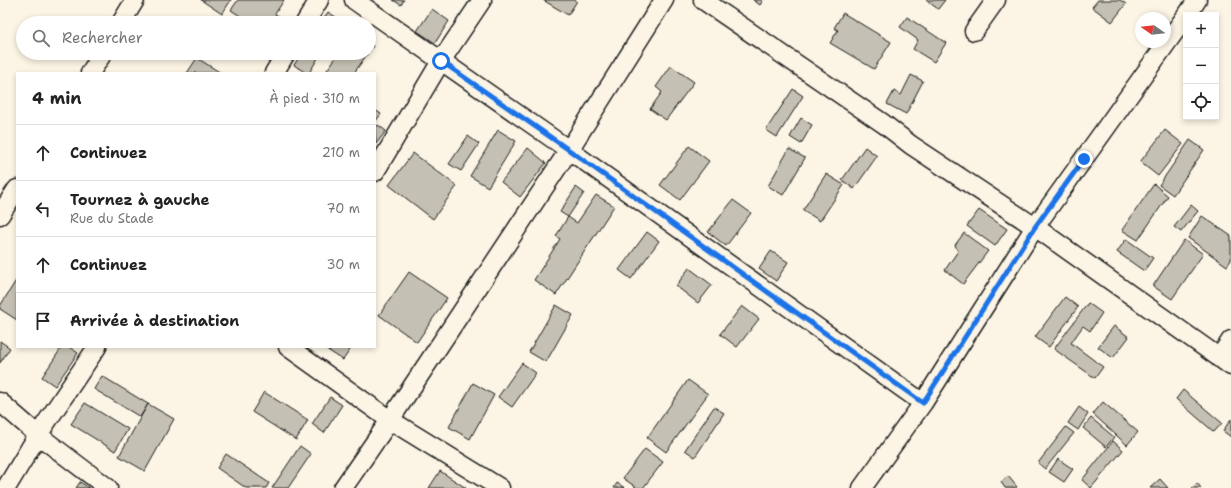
<!DOCTYPE html>
<html lang="fr">
<meta charset="utf-8">
<style>
body{margin:0;font-family:"Shantell Sans",sans-serif;background:#f6f6f6;color:#222}
.controls{position:absolute;right:12px;top:12px;display:grid;overflow:hidden;border-radius:0px;box-shadow:0 2px 6px #0003}
.controls button{width:36px;height:36px;display:grid;place-items:center;padding:0;border:0;border-bottom:1px solid #e0e0e0;background:#fff;color:#222;font:20px sans-serif}
.compass{position:absolute;left:1135px;top:12px;width:36px;height:36px;border-radius:50%;background:#fff;box-shadow:0 2px 6px #0003;rotate:284deg}
.stop{position:absolute;width:12px;height:12px;margin:-9px;border:3px solid #1a73e8;border-radius:50%;background:#fff}
.stop.end{background:#1a73e8;border-color:#fff;box-shadow:0 1px 4px #0008}
.list{margin:0;padding:0;list-style:none}
h2{display:flex;justify-content:space-between;align-items:center;height:52px;margin:0;padding:0 16px;font-size:17px}
h2 small{font-size:13px;font-weight:400;color:#767676}
.list li{display:grid;grid-template-columns:26px 1fr auto;gap:12px;align-items:center;box-sizing:border-box;height:56px;padding:0 16px;border-top:1px solid #e0e0e0}
.list b{display:block;font-size:15px;white-space:nowrap}
.list p{margin:0;font-size:13px;white-space:nowrap;color:#767676}
.list em{font-size:13px;font-style:normal;color:#767676}
.icon{flex:none;width:22px;height:22px;fill:none;stroke:currentColor;stroke-width:2;stroke-linecap:round;stroke-linejoin:round}
.map{position:relative;flex:none;width:1231px;height:488px;overflow:hidden}
.search{position:absolute;background:#fff;box-shadow:0 2px 6px #0003;left:16px;top:16px;width:360px;height:44px;display:flex;align-items:center;gap:10px;box-sizing:border-box;padding:0 14px;border-radius:22px;color:#767676;font-size:15px}
.panel{position:absolute;background:#fff;box-shadow:0 2px 6px #0003;left:16px;top:72px;width:360px;height:276px;border-radius:0px}
.map>svg:first-child{display:block}
.building{fill:#c4c0b3;stroke:#1c1c1c}
.lines{fill:none;stroke-linecap:round;stroke-linejoin:round}
.minor-casing{stroke:#1c1c1c;stroke-width:21}
.minor{stroke:#fcf5e5;stroke-width:18}
.route{stroke:#1a73e8;stroke-width:5}
</style>
<div class="map">
<svg width="1231" height="488" viewBox="0 0 1231 488">
<rect width="100%" height="100%" fill="#fcf5e5"/>
<filter id="ink" filterUnits="userSpaceOnUse"><feTurbulence type="fractalNoise" baseFrequency=".025" numOctaves="2"/><feDisplacementMap in="SourceGraphic" scale="8" xChannelSelector="R" yChannelSelector="G"/><feConvolveMatrix kernelMatrix="1 2 1 2 8 2 1 2 1" color-interpolation-filters="sRGB"/></filter>
<g filter="url(#ink)">
<path class="building" d="M201 0H231L222 14Z
M238 0H284L275 14 284 19 282 23H251L231 10Z
M393 0H404L401 5Z
M543 0H576L577 1 568 15Z
M753 0H763L760 5Z
M926 0H945L938 9Z
M1098 0H1120L1126 4 1112 22 1092 7Z
M432 9 449 21 435 43 417 31Z
M328 12 342 21 340 23H321Z
M843 13 891 42 874 69 830 43 838 30 834 28Z
M907 17 946 43 934 62 913 49 918 40 900 27Z
M369 43 373 46 369 52Z
M302 53H321L309 73H306L294 65Z
M339 53H368L354 73H325Z
M197 58 221 73H187Z
M671 66 694 82 666 120 650 109 662 92 656 87Z
M911 75 923 81 906 114 887 104 894 91 901 95Z
M793 89 803 96 777 137 766 130Z
M375 110 381 114 375 122Z
M801 118 812 125 801 144 790 137Z
M378 125 386 131 376 144 375 129Z
M498 130 516 141 488 187 470 176Z
M1165 130 1183 144 1158 176 1140 162Z
M468 136 479 144 461 171 449 164Z
M1190 140 1204 150 1173 195 1159 185Z
M689 146 709 161 680 200 660 185Z
M865 147 877 156 854 189 842 180Z
M528 148 546 163 520 197 501 182Z
M789 149 805 158 783 195 768 186Z
M413 153 457 186 433 219 389 185Z
M826 174 844 185 820 221 803 210Z
M1154 184 1168 196 1138 240 1122 230Z
M576 187 584 193 568 217 560 212Z
M596 195 614 206 556 295 534 280 560 239 556 236 568 217 577 223Z
M733 200 751 213 726 246 708 232Z
M1191 205 1198 211 1181 232 1174 227Z
M979 210 1007 229 995 246 967 226Z
M1202 216 1231 236V260L1227 266 1188 238Z
M647 232 659 241 631 279 619 270Z
M964 233 988 251 963 284 945 270 958 251 955 245Z
M1126 239 1153 258 1144 271 1117 252Z
M1184 240 1203 254 1172 299 1153 286Z
M771 251 788 262 776 281 759 269Z
M689 268 712 285 698 303 676 286Z
M409 272 447 298 417 342 379 315Z
M17 279V320L0 309V306Z
M1065 297 1078 307 1049 347 1035 337Z
M1088 303 1102 313 1090 331 1083 326 1071 343 1103 367 1095 378 1054 349Z
M556 305 573 315 546 362 529 352Z
M742 306 759 319 737 347 720 334Z
M1114 326 1129 337 1113 358 1098 347Z
M0 341 10 348 0 363Z
M62 347H69L78 353 55 386 42 377Z
M323 347H352L343 360Z
M522 363 536 373 512 407 498 397Z
M102 376 148 404 140 417 94 389Z
M688 380 708 394 666 452 647 438Z
M473 383 494 395 470 439 449 427Z
M1183 390 1222 423 1214 432 1176 399Z
M264 392 308 420 296 440 252 412Z
M330 397 342 405 324 433 312 424Z
M1103 402 1138 432 1127 445 1093 414Z
M85 403 128 429 115 451 71 424Z
M148 404 174 419 145 471 119 456Z
M714 407 724 413 695 457 685 450Z
M1079 407 1088 414 1078 430 1068 423Z
M1091 418 1114 437 1106 447 1083 428Z
M1231 419V437L1223 431Z
M1066 427 1074 433 1045 469 1038 463Z
M1113 441 1123 450 1091 488 1082 480Z
M300 446 311 454 288 488H272Z
M645 449 663 462 643 488H637L623 478Z
M226 454 269 483 266 488H246L217 468Z
M1058 459 1073 469 1064 482 1049 472Z
M440 471 466 488H429Z
M1008 476 1017 487 1015 488H1005L1001 482Z
M1160 479 1168 488H1150Z
M80 482 89 488H76Z
M617 483 625 488H614Z
M1197 483 1201 488H1192Z"/>
<g class="lines">
<g class="minor-casing">
<path id="minor" d="M664 0 569 150 923 403
M703 0 884 124 911 145 1035 227 1231 366
M1187 15 1197 0
M121 23 135 0
M305 23 319 0
M974 31 996 0
M90 73 103 53
M274 73 286 53
M375 172 441 61 482 0
M0 215 17 189
M288 347 390 420 500 488
M1219 358 1231 340
M0 402 38 435 108 488
M6 488 38 435 97 347
M343 488 390 420 569 150 354 0
M862 488 923 403 1035 227 1186 16"/>
</g>
<use href="#minor" class="minor"/>
</g>
</g>
<g class="lines" filter="url(#ink)">
<path class="route" d="M441 61 569 150 923 403 1035 227 1084 159"/>
</g>
</svg>
<div class="controls">
<button>+</button>
<button>−</button>
<button><svg class="icon" aria-label="locate" viewBox="0 0 24 24"><circle cx="12" cy="12" r="6"/><path d="M12 2v4M12 18v4M2 12h4M18 12h4"/></svg></button>
</div>
<svg class="compass" viewBox="-18 -18 36 36"><path d="M0-13l5 13h-10z" fill="#e53935"/><path d="M0 13l5-13h-10z" fill="#767676"/></svg>
<div class="stop" style="left:441px;top:61px"></div>
<div class="stop end" style="left:1084px;top:159px"></div>
<div class="search"><svg class="icon" aria-label="search" viewBox="0 0 24 24"><circle cx="10" cy="10" r="6"/><path d="M15 15l6 6"/></svg>Rechercher</div>
<section class="panel">
<h2>4 min<small>À pied · 310 m</small></h2>
<ul class="list">
<li><svg class="icon" aria-label="ahead" viewBox="0 0 24 24"><path d="M12 20V5M6 11l6-6 6 6"/></svg><div><b>Continuez</b></div><em>210 m</em></li>
<li><svg class="icon" aria-label="left" viewBox="0 0 24 24"><path d="M17 20v-9H6M10 6l-5 5 5 5"/></svg><div><b>Tournez à gauche</b><p>Rue du Stade</p></div><em>70 m</em></li>
<li><svg class="icon" aria-label="ahead" viewBox="0 0 24 24"><path d="M12 20V5M6 11l6-6 6 6"/></svg><div><b>Continuez</b></div><em>30 m</em></li>
<li><svg class="icon" aria-label="arrive" viewBox="0 0 24 24"><path d="M6 21V4h12l-3 4 3 4H6"/></svg><div><b>Arrivée à destination</b></div></li>
</ul>
</section>
</div>
